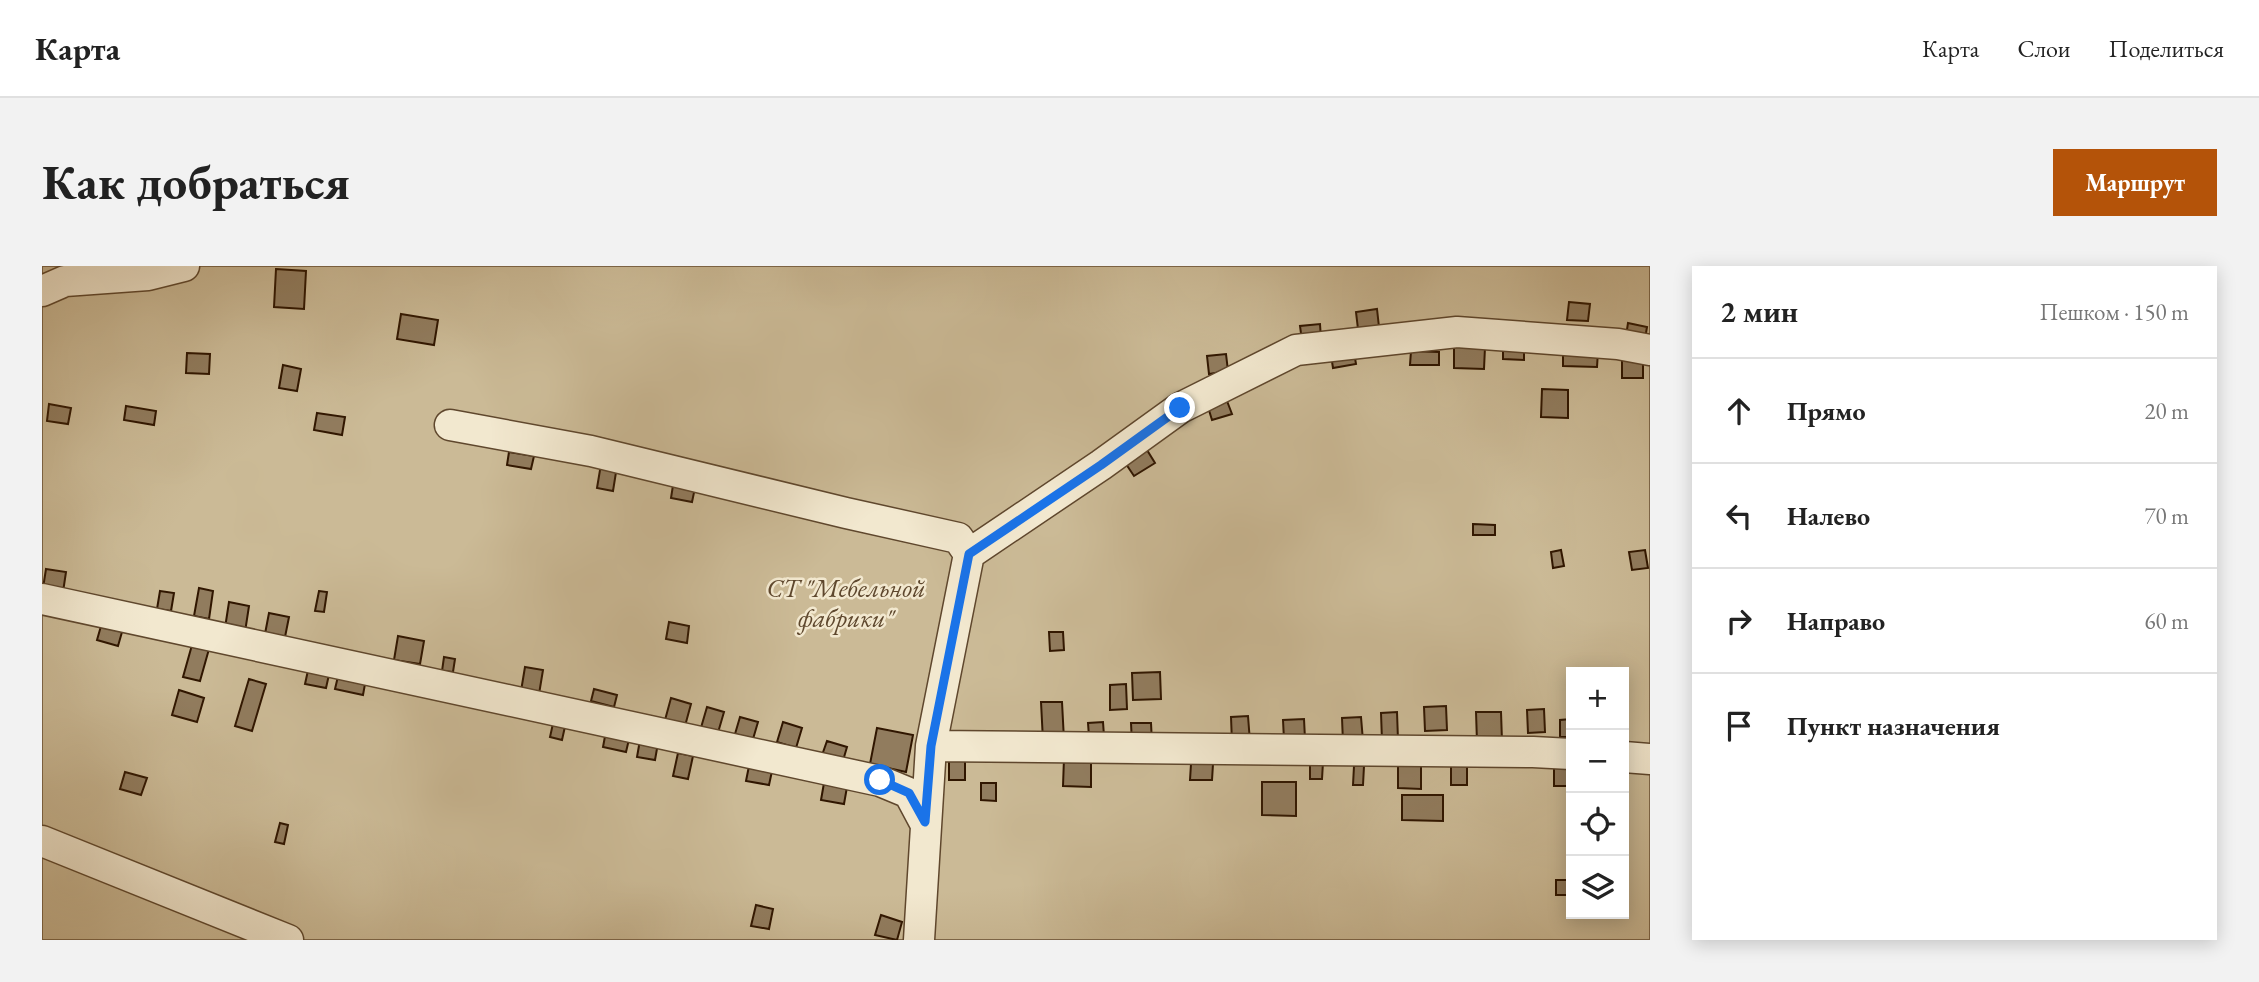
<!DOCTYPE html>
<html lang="ru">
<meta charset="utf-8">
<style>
body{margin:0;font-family:"EB Garamond",serif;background:#f2f2f2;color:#222}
.controls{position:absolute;right:21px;bottom:21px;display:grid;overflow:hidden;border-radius:0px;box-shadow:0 4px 18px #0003}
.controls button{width:63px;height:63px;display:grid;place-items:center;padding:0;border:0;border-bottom:2px solid #e0e0e0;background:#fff;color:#222;font:35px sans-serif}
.stop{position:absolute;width:21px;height:21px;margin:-16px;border:5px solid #1a73e8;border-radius:50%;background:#fff}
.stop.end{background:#1a73e8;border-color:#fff;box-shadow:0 2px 7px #0008}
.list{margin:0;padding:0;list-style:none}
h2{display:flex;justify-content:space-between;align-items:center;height:91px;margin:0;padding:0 28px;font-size:30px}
h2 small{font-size:23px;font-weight:400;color:#767676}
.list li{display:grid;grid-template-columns:46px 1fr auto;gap:21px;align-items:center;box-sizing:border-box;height:105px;padding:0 28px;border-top:2px solid #e0e0e0}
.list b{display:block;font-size:26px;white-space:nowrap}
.list em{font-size:23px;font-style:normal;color:#767676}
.icon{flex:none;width:38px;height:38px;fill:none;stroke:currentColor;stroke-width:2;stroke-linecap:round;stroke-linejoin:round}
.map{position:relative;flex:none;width:1608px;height:674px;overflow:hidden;border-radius:0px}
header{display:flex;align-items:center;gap:42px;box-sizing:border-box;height:98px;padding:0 35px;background:#fff;border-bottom:2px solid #e0e0e0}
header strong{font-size:33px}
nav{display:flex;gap:38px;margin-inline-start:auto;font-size:24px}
.intro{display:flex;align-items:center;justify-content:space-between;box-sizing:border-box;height:168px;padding:0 42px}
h1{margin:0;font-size:49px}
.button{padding:18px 32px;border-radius:0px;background:#b45309;color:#fff;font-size:24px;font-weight:700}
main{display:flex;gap:42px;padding:0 42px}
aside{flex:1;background:#fff;border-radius:0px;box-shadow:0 4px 18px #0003}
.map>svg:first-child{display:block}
.green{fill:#cbba96;stroke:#7e684b;stroke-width:2;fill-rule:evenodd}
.building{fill:#917c5e;stroke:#301600;stroke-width:2}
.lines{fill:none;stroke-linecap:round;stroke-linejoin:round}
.street-casing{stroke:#5f472d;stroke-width:33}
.street{stroke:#f2e8cf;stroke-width:30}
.route{stroke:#1a73e8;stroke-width:9}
.labels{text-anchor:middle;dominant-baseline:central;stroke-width:5;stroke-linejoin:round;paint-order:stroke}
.park-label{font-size:26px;font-style:italic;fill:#5e472d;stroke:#f2e8cf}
</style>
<header>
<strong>Карта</strong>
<nav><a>Карта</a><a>Слои</a><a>Поделиться</a></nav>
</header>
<div class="intro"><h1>Как добраться</h1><a class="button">Маршрут</a></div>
<main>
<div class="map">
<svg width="1608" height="674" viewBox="0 0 1608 674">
<rect width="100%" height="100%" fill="#ebdbb5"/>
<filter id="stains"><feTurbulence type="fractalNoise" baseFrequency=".00286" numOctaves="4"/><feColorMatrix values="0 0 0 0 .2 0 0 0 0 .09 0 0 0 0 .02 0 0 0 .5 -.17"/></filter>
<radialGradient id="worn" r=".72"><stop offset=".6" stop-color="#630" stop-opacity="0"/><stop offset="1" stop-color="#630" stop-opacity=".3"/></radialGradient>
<path class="green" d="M0 0H1608V674H0ZM1529 406H1582V648H1529Z"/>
<path class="building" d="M234 3 264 5 262 43 232 41Z
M1527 36 1548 38 1546 55 1525 54Z
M1335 43 1337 61 1316 63 1314 46Z
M359 48 396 54 392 79 355 73Z
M1586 57 1605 61 1603 73 1584 70Z
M1278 58 1279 73 1260 75 1258 60Z
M1461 78 1482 79V94L1461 93Z
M1412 80 1443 81 1442 103 1412 102Z
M1369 85 1397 86V99H1368Z
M1521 85H1556L1555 101 1521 100Z
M1312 86 1314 98 1291 102 1289 89Z
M145 87 168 88 167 108 144 107Z
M1184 88 1186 105 1167 108 1165 90Z
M1580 93 1601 94V112H1580Z
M241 99 259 103 255 125 237 122Z
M1500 123 1526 124V152L1499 151Z
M1185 135 1190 148 1170 154 1166 141Z
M7 138 29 142 26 158 5 155Z
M84 140 114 145 112 159 82 154Z
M275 147 303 151 300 169 272 164Z
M1105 184 1113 197 1092 210 1084 198Z
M467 186 492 190 489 203 465 199Z
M559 198 575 200 571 225 555 222Z
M632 213 654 217 650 236 629 232Z
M1431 258 1453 259V269H1431Z
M1519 284 1522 300 1511 302 1509 286Z
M1603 284 1606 302 1590 304 1587 286Z
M4 303 24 306 21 326 1 322Z
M157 322 171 325 167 353 152 350Z
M118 325 132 327 129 345 115 343Z
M277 325 285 326 282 346 273 345Z
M187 336 207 340 203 366 183 362Z
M227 347 247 351 242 376 222 373Z
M61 353 82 359 76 380 55 374Z
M627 356 647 360 645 377 624 373Z
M1007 366H1021L1022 384 1008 385Z
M356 370 382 375 378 398 352 394Z
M150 379 167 383 158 415 141 411Z
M402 391 413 393 411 406 400 405Z
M267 400 288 404 284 422 263 418Z
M483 401 501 404 497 428 479 425Z
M298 402 325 407 321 429 293 423Z
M1118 406 1119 433 1091 434 1090 407Z
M207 413 224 418 210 465 193 460Z
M1084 418 1085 443 1068 444V419Z
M552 423 575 429 572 441 549 435Z
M137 424 162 432 155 456 130 449Z
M629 432 649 438 643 460 623 454Z
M999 436H1020L1022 474 1001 475Z
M1404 440 1405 464 1383 465 1382 441Z
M665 441 682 446 675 470 658 465Z
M1502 443 1503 466 1486 467 1485 444Z
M1355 446 1356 474 1340 475 1339 447Z
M1434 446H1459L1460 475 1435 476Z
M1206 450 1208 476 1190 477 1189 451Z
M698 451 716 456 711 473 693 468Z
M1319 451 1321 475 1301 477 1300 452Z
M512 453 524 456 520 474 508 471Z
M1262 453 1263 473 1242 474 1241 454Z
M1529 453V471H1518V454Z
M741 456 760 462 754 482 735 476Z
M1061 456 1062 470 1047 471 1046 457Z
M1089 457H1109L1110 477 1090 478Z
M835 462 871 469 864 506 828 498Z
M564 465 588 469 584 486 561 481Z
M598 474 616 477 613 494 595 491Z
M785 475 805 481 800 498 779 492Z
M636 487 651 490 646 513 631 510Z
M1022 492H1049V521L1021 520Z
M907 494H923V514H907Z
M1409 494H1425V519H1409Z
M1268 496H1281L1280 513H1268Z
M1356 496H1379V523L1356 522Z
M1512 496H1529V520H1512Z
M1149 498H1171L1170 514H1148Z
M707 500 730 505 727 519 704 515Z
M1312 500H1322L1321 519H1311Z
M83 506 105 512 99 529 78 523Z
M1220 516H1254V550L1220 549Z
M782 517 805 521 802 538 779 534Z
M939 517H954V535L939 534Z
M1360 529H1401V555L1360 554Z
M238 557 246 559 242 578 233 576Z
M1514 614H1529V629H1514Z
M714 639 731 643 727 663 709 660Z
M839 649 860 656 855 674 833 669Z"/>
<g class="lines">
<g class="street-casing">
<path id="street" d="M0 25 23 15 106 9 142 0
M408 159 549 185 804 247 916 272 927 288
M0 333 838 515 867 527 883 557
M889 480 1491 486 1529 488
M1582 491 1608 493
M0 575 246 674
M877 674 889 480 927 288 1059 199 1138 142 1254 84 1415 66 1576 78 1608 84"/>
</g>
<use href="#street" class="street"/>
</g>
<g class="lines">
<path class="route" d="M838 514 867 527 883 556 889 480 927 288 1059 199 1138 142"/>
</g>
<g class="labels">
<g class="park-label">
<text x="804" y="322">СТ "Мебельной<tspan x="804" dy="30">фабрики"</tspan></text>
</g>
</g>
<rect width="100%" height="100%" filter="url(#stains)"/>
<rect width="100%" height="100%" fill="url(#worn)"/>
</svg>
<div class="controls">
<button>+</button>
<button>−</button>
<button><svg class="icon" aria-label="locate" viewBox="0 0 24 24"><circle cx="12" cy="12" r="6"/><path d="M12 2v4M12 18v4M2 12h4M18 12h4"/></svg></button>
<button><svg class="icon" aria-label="layers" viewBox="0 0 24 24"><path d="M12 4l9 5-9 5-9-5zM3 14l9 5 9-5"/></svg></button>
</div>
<div class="stop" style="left:838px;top:514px"></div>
<div class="stop end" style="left:1138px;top:142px"></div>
</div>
<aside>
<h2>2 мин<small>Пешком · 150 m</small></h2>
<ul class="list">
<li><svg class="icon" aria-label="ahead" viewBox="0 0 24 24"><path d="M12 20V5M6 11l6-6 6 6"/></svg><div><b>Прямо</b></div><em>20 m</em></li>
<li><svg class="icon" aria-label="left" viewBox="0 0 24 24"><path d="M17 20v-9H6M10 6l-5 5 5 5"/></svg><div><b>Налево</b></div><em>70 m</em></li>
<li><svg class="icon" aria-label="right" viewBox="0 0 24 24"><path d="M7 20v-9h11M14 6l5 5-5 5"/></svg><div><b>Направо</b></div><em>60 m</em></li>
<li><svg class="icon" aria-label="arrive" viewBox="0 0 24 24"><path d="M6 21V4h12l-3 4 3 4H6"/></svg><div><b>Пункт назначения</b></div></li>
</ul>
</aside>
</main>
